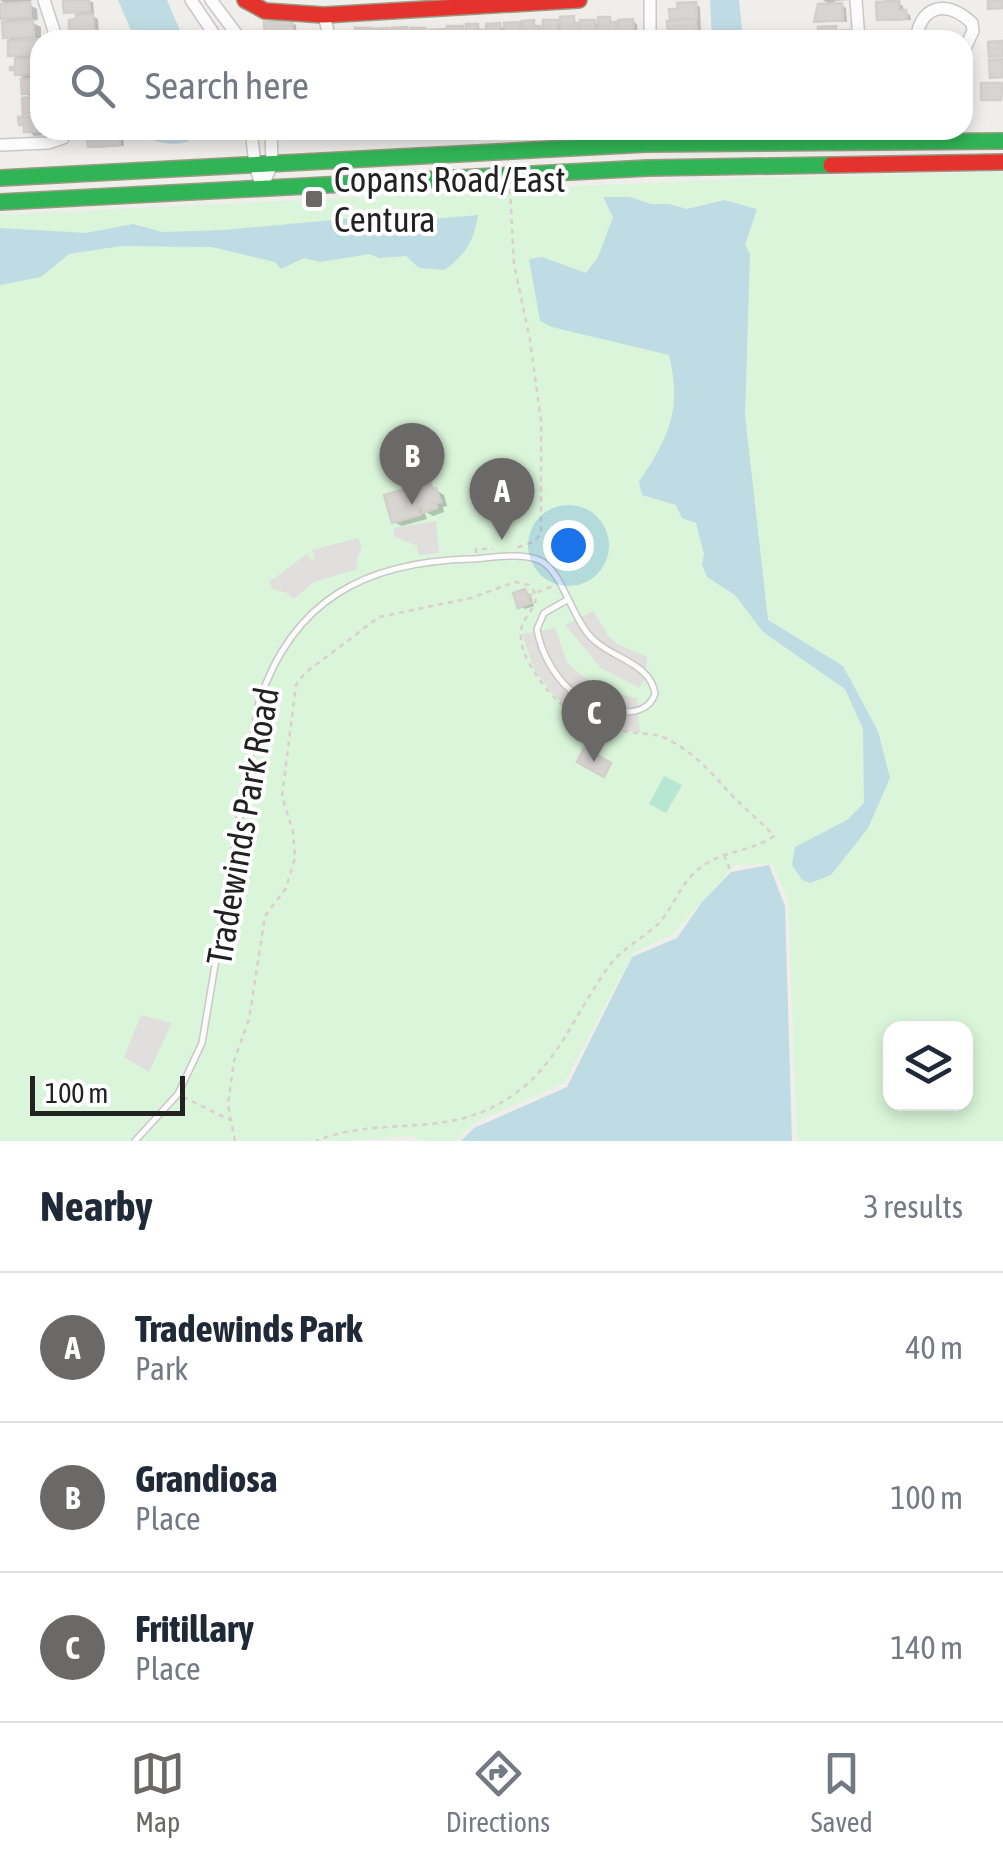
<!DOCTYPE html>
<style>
body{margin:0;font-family:"Asap Condensed",sans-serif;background:#f6f6f7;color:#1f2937}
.controls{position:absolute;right:30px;bottom:30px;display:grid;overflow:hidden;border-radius:20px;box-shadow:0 5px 15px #0003}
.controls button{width:90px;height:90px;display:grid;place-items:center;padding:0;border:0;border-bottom:2px solid #e0e1e3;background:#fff;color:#1f2937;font:50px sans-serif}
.scale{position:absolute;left:30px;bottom:25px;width:155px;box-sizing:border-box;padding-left:10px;border:5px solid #222;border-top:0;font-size:28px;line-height:35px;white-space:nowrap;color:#222;-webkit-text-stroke:8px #fff;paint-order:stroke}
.you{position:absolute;left:568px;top:545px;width:35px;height:35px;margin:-25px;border:8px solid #fff;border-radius:50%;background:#1a73e8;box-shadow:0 0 0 15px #1a73e833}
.badge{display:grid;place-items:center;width:65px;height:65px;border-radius:50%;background:#6a6968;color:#fff;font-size:32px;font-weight:700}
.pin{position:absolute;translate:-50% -82px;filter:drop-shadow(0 2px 5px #0008)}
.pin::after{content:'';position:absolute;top:52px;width:35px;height:30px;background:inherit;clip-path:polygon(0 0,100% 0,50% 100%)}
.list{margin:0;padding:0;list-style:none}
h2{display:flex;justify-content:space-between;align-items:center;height:130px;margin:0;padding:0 40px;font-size:42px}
h2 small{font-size:32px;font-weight:400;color:#747a83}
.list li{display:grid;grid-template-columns:65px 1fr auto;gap:30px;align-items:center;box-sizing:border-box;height:150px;padding:0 40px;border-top:2px solid #e0e1e3}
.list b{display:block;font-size:38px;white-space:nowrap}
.list p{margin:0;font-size:32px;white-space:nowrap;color:#747a83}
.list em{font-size:32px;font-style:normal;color:#747a83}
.icon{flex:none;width:55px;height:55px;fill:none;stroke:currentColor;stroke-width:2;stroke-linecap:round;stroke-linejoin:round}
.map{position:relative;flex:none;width:1003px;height:1141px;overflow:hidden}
.search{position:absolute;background:#fff;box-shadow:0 5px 15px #0003;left:30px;right:30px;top:30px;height:110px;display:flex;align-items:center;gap:25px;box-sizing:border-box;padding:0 35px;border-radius:30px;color:#747a83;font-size:38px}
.sheet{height:580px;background:#fff}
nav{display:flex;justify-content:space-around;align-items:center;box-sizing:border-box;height:140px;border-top:2px solid #e0e1e3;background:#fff;font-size:28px;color:#747a83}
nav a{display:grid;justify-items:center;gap:5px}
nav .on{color:#6a6968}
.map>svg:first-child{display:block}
.park{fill:#daf5da;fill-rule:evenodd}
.pitch{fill:#b7e6d2}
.parking{fill:#e0dfde}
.water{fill:#bfdbe3}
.shadow{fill:#0003}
.building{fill:#d7d4d2;stroke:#d3d0cc;stroke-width:2.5}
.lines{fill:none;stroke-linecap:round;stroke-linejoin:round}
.lane-casing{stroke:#c9c8c7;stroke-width:8}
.street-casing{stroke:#c9c8c7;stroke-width:14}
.fast-casing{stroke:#999a82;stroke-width:18}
.jam-casing{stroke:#999a82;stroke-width:18}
.path{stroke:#dccecd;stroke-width:2.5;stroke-dasharray:5 5;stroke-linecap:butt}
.lane{stroke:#fdfcfc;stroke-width:5}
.street{stroke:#fdfcfc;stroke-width:11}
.fast{stroke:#30b455;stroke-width:15}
.jam{stroke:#e5322d;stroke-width:15}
.poi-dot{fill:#6a6968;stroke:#fff;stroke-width:4}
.labels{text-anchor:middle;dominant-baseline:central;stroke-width:8;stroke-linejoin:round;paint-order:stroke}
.poi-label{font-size:35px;fill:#222;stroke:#fff;text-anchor:start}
.street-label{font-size:35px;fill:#222;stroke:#fff}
</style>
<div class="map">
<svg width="1003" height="1141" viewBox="0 0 1003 1141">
<rect width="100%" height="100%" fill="#f0eeeb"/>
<path class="park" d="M1003 172V1141H797L788 898 772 864 735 865 673 934 633 953 564 1083 474 1123 456 1141H422L412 1136 345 1141H0V215L746 178ZM890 1028H966V1104H890Z"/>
<path class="pitch" d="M664 776 682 785 666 813 649 804Z"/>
<path class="parking" d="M436 521 439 553 418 555 417 546 395 537 393 528Z
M358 538 362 547 356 562 358 569 314 582 294 599 287 593 273 589 269 582 307 554 311 560 315 559 312 550Z
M593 611 609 637 619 645 647 657 645 679 639 688 601 668 565 625Z
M555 628 567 662 580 674 605 691 637 698 640 733 596 723 569 709 551 692 534 669 522 634Z
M141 1015 172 1023 149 1072 124 1057Z"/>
<path class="water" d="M118 0H167L184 40H135Z
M710 0H739L743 40H712Z
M147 130H205C189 145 173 147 153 140Z
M603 197H630L651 204H669L687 209 724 200 757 209 745 245 750 254 745 415 768 620 843 666 878 731 890 778 868 828 831 875 810 883 802 880 792 865 795 847 847 820 864 803 863 729 845 689 763 632 735 595 707 577 702 564 704 554 696 523 682 518 676 505 642 495 639 482C670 435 682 410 669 355L552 327 540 321 529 259 542 257 586 273 598 257 613 217Z
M389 215 408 221 478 215C474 242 465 254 445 270L419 268 406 256 379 258 370 254 320 262 304 258 281 269 275 262 212 247 121 246 69 254 41 277 0 285V228L86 233 133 224 162 232 224 230Z
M769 865 785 906 792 1141H461L474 1128 567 1087 632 957 677 938 702 902 731 872Z"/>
<path class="shadow" d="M0 0H33L26 3 37 9 38 20 29 21 41 27 40 130H60V134L34 136 21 124 37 119 26 112 37 100 24 93V78L17 74V59L11 55 10 40 5 37 12 24 0 18V6H9Z
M66 0 93 2 94 13H87L98 19 99 35 108 40H79L78 32 72 30 79 22 78 14 66 11Z
M823 0H851L834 1 846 8 847 22 817 20 832 6Z
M885 0H899H893L903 6V12L910 15 911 20 884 21 880 19 891 4Z
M695 4 700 7 701 36 691 37 696 40H690L671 31 672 12Z
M573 19 583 30 594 22 601 26 609 19 621 28 632 21 637 24 638 40H567L562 37V40H358V30H388L394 34 406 30 413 34 424 30 431 34 444 32 450 35 462 28 469 32 477 26 489 36 499 26 507 30 519 25 525 29 533 23 545 32 557 22 563 26Z
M291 23 296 25 297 40 268 37Z
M963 75 967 77 968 96H963Z
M103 130H113L123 136 124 146 95 148 90 145 104 138Z
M431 487 444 495 447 506 443 507 444 512 433 516 424 511 427 519 402 526 394 522 412 489 421 495Z
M525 592 530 594 534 606 525 609 520 606Z"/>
<path class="building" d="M63 0H89L90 11 64 13Z
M988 0H1003V8L988 9Z
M899 1V10H906L907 19 877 20 876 2Z
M30 2 31 17 0 19V4Z
M696 2 697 18 670 19 669 9H678L677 3Z
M842 3 843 20 814 22 818 4Z
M93 14 94 30 69 31V20L76 19V15Z
M574 16V23H578L579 39 562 40 560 17Z
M598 17H610V23L616 22 617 40H599Z
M633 19 634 40H619L618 20Z
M696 19 697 35 678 36V32L668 33 667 21Z
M33 20 34 37 3 38 2 22Z
M292 20 293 36 265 38 264 22Z
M534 20V26H540L541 40H523L522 21Z
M543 20H558V40H543Z
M580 20H595L596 40H581Z
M520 22V40H504V23Z
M500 23 501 40H487L486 24Z
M466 24H478V30H484V40H466Z
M447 26H463V40H448Z
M836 26V31L849 30 850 40H818V27Z
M407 27V40H392L391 28Z
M355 28H371V40H356Z
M388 28 390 40H373L372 29Z
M410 28H425V40H411Z
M445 29V40H429L428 30Z
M104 32V40H76V34Z
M42 39 40 55 8 56V41Z
M1003 41V56L989 57 988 42Z
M40 58V74L15 75V70H10V67H15V59Z
M1003 59V77L990 78 989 60Z
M40 78V93L22 94 21 79Z
M981 83H1003L1001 100H981Z
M40 97V112L23 114 22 98Z
M40 116V130L53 131 24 132V125H19L18 117Z
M119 131 120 145 88 147 87 136Z
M431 484 432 489 436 488 441 502 436 503 437 508 423 513 421 507 418 508 420 515 392 523 384 495 412 487 414 494 418 493 417 489Z
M525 589 531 603 518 608 513 593Z
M584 748 611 763 604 777 577 762Z"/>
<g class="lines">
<g class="lane-casing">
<path id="lane" d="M135 1141 178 1094 202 1043 259 702C293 599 366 562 470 559 491 558 520 552 539 560 563 570 572 622 595 641 615 659 651 664 655 694 644 724 598 710 578 696 557 682 541 654 537 629L544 613 567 600"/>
</g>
<g class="street-casing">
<path id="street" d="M44 0 57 40
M191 0 218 40
M211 0 241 40
M650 0V40
M856 0 859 40
M324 15 330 40
M916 40C921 4 947 0 972 23L973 31 966 46H963
M251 130 255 165 262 188
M0 145 48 143 63 138V130
M262 188 272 164 271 130"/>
</g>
<g class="fast-casing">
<path id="fast" d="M0 178 646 144 1003 141
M0 202 648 168 831 165"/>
</g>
<g class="jam-casing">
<path id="jam" d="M245 0 265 11 324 15 579 0
M831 165 1003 162"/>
</g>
<path class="path" d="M510 189 514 264 530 340 541 421V534L533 542 516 548
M307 200 308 206
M476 553V549H493
M528 596 553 586
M595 754 601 727
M724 855 731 872
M183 1097 230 1120
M235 1141 228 1104 234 1061 249 1019 265 916 286 888 295 858 293 832 282 796 296 685 305 673 379 617 471 598 515 582 529 585C547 604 523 612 521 631 518 653 540 683 555 698 574 718 602 728 630 732 640 734 650 733 660 736 686 746 708 768 725 788 740 805 759 819 774 836 746 855 720 848 693 874 678 889 672 910 658 924 641 940 620 949 607 969 569 1022 555 1076 493 1107 437 1136 373 1117 316 1141"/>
<use href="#lane" class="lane"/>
<use href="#street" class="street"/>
<use href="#fast" class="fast"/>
<use href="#jam" class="jam"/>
</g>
<rect class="poi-dot" x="304" y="189" width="20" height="20" rx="5"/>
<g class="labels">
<g class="poi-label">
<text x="334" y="179">Copans Road/East<tspan x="334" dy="40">Centura</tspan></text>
</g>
<g class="street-label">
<text transform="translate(242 826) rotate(-80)">Tradewinds Park Road</text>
</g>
</g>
</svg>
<div class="controls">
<button><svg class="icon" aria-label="layers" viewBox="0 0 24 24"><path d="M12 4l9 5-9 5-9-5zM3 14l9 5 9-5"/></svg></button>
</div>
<div class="scale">100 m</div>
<div class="you"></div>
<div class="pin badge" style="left:502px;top:540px">A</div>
<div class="pin badge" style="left:412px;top:505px">B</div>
<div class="pin badge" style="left:594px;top:762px">C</div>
<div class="search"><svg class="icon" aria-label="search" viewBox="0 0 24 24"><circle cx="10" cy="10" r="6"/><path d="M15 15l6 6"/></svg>Search here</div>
</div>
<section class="sheet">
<h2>Nearby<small>3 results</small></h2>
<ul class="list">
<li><span class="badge">A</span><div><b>Tradewinds Park</b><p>Park</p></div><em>40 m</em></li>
<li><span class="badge">B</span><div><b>Grandiosa</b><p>Place</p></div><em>100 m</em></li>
<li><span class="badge">C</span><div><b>Fritillary</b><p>Place</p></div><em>140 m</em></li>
</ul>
</section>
<nav>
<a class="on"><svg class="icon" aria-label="map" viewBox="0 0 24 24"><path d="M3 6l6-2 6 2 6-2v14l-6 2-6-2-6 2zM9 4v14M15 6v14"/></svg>Map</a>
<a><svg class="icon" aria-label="directions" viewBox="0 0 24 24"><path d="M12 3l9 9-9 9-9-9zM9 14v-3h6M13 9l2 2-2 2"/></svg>Directions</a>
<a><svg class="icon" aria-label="saved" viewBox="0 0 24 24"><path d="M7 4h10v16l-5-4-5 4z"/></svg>Saved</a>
</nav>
